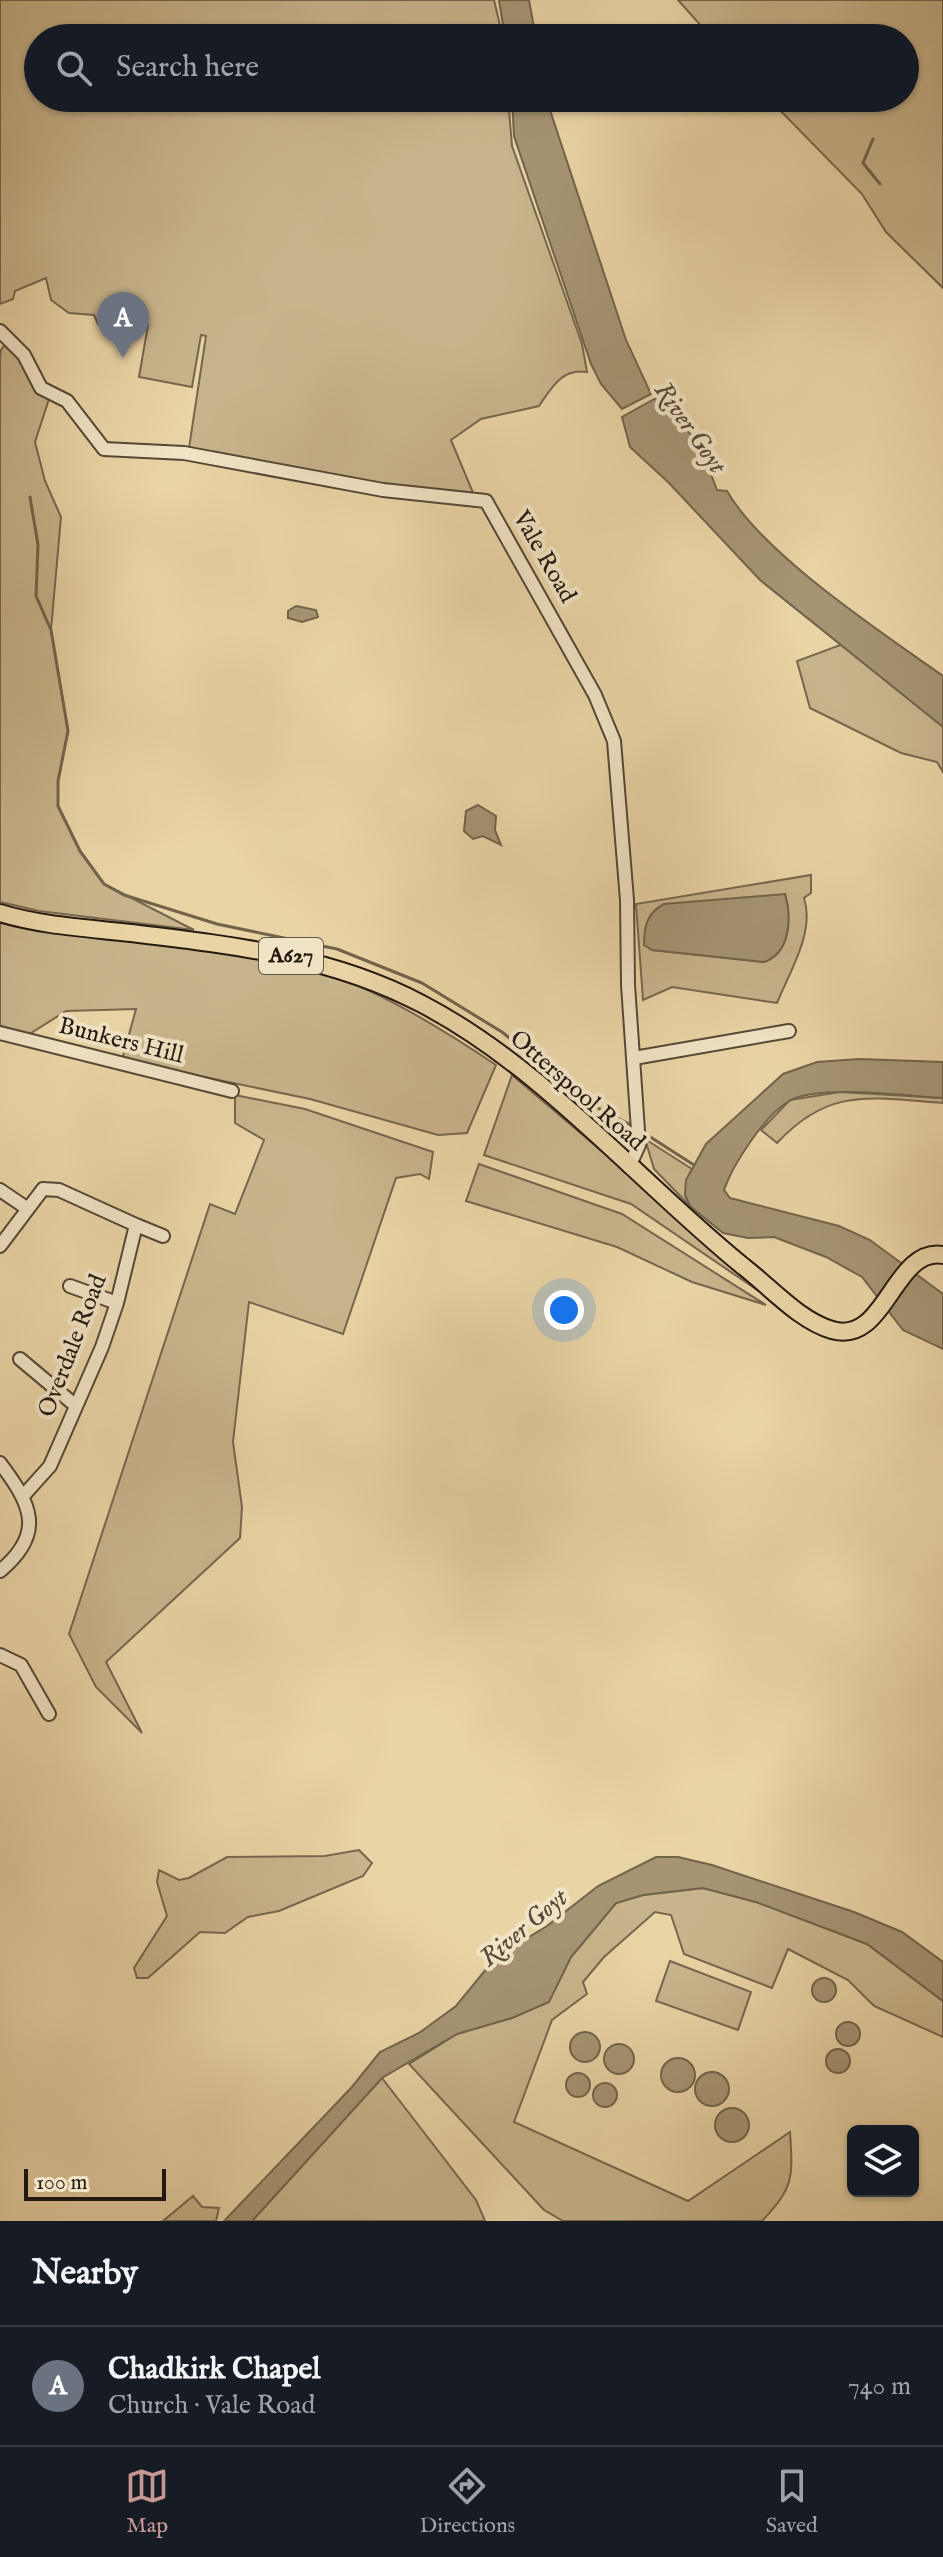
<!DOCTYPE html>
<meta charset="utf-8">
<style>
body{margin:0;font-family:"IM FELL English",serif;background:#242831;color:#f1f3f6}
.controls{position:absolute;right:24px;bottom:24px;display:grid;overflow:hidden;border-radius:12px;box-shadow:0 2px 6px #0004}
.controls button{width:72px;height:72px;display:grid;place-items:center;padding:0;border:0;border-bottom:2px solid #363941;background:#171b24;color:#f1f3f6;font:40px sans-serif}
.scale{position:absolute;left:24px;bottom:20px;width:142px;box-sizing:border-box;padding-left:8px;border:4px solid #241910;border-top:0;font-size:22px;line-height:28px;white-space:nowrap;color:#241910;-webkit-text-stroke:6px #f1e3c5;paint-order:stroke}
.you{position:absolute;left:564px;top:1310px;width:28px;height:28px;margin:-20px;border:6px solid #fff;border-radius:50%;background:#1a73e8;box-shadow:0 0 0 12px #1a73e833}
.badge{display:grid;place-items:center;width:52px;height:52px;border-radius:50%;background:#c59692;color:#fff;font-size:26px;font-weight:700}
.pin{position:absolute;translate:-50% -66px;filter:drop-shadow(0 2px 4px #0008)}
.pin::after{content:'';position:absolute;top:42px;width:28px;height:24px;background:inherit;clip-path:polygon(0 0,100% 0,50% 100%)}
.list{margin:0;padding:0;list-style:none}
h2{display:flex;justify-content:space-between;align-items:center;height:104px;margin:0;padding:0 32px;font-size:34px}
h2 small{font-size:26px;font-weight:400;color:#9ea1a6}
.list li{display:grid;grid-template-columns:52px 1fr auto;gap:24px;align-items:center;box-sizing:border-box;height:120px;padding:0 32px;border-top:2px solid #363941}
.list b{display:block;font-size:30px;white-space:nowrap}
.list p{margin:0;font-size:26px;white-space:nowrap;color:#9ea1a6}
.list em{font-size:26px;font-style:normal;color:#9ea1a6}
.icon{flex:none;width:44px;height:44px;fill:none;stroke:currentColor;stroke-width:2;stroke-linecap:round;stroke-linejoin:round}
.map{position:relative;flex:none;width:943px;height:2221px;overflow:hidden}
.search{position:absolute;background:#171b24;box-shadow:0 2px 6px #0004;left:24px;right:24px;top:24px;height:88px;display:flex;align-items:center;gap:20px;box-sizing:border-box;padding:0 28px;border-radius:44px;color:#9ea1a6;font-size:30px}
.sheet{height:224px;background:#171b24}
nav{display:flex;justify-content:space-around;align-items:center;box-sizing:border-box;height:112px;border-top:2px solid #363941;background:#171b24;font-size:22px;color:#9ea1a6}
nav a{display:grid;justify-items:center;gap:4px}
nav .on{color:#c59692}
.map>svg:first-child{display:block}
.green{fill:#c8b48c;stroke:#76664e;stroke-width:2;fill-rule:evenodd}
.water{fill:#a69473;stroke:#72634b;stroke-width:2}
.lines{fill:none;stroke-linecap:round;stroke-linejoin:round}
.stream{stroke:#72634b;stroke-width:3}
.minor-casing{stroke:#554836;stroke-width:16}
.major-casing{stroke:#241910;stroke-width:20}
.minor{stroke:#f1e3c5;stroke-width:12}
.major{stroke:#e9d4a6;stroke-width:16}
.labels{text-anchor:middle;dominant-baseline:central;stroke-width:8;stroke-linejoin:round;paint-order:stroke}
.shield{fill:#f1e3c5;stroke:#625646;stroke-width:2}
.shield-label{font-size:22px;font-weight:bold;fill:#241910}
.street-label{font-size:24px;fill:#241910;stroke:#f1e3c5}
.water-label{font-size:26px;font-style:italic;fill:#584a38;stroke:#f1e3c5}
</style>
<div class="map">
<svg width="943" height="2221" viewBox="0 0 943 2221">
<rect width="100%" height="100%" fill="#e9d4a6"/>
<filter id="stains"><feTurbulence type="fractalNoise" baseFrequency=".0025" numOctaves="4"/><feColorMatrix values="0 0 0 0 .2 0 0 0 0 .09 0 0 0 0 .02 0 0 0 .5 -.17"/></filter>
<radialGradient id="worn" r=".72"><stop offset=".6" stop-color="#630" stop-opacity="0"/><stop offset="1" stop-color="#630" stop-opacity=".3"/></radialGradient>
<path class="green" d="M0 0H494L503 38H38V98H508L512 146 582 344 587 372C562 368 552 387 539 406L481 419 451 440 474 495 359 482 189 448 206 336 201 335 192 387 139 377 148 325 120 327 121 319 98 324 94 315 69 313 51 300 46 278 15 291 13 299 0 304Z
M678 0H943V288L886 232 862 194 768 98H905V38H712Z
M10 338 51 393 35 442 45 481 61 517 51 630 68 731 58 781V806L80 851 104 884 194 930 39 911 0 902V358L1 350Z
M859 638 943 695V772L937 762 901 753 810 708 797 661Z
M811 875V893L804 898C815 932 790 971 777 1003L672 987 643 1000 636 904ZM785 894C792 919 790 953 764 962L652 950 645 944Z
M0 923C97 941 200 937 296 963 367 983 435 1024 496 1065L467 1133 438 1135 310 1099 122 1060 136 1009 66 1011 28 1035 0 1026Z
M512 1075 767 1291 766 1296 631 1204 484 1155Z
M840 1092 943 1098V1103C872 1098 830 1086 777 1143L761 1130 790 1100Z
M235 1095 305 1109 433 1152 429 1179 420 1174 396 1178 343 1334 249 1302 233 1442 242 1507 240 1538 106 1662 142 1733 96 1687 69 1634 210 1204 235 1214 264 1140 235 1123Z
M645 1139 692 1169C685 1183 684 1192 690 1206L654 1169Z
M479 1164 622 1214 766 1305 692 1282 617 1247 466 1201Z
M359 1850 372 1863 363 1876 279 1911 248 1917 225 1933 200 1932 148 1978H137L134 1968 167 1916 157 1882 159 1870 179 1880 189 1878 227 1857 325 1856Z
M703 1888 756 1902 867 1944 943 2001V2037L874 2006 848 1980 788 1949 772 1988 684 1954 671 1915 655 1912 604 1957 583 1982 587 1994 552 2020 514 2122 688 2201 790 2132C793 2178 794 2187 762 2221H563L544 2210 409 2064 457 2034 512 2018 548 2002 571 1957 616 1903 643 1895Z
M670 1961 751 1992 738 2030 656 2001Z
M382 2078 476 2200 485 2221H252Z
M193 2196 202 2207 219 2208 216 2221H163Z"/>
<path class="water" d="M499 0H529L536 38H505Z
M512 98H546L626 340 651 394 622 409 601 384 591 364 514 136Z
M656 398 673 406 679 421 700 445 717 490 727 491C764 555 881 632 943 676V727L760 580 668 482 630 447 622 417Z
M296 606 316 610 318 617 302 622 288 618V611Z
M478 805 496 816 495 830 501 845 483 836 473 839 464 831 466 811Z
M785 894C792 919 790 953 764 962L652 950 644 945C644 926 647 913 664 904Z
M859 1059 943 1062V1098C908 1096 817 1084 789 1101 765 1115 733 1164 724 1190L730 1198 839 1226 870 1240 943 1294V1349L903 1330 862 1277 826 1257 774 1237 748 1238 723 1233 690 1206 685 1195 686 1180 706 1144 783 1074 817 1062Z
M656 1857H678L712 1865 854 1912 902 1932 943 1962V2001L867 1944 756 1902 703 1888 643 1895 616 1903 571 1957 549 2002 512 2018 457 2034 382 2078 252 2221H224L351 2088 380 2052 419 2033 456 2006 496 1957 547 1926 598 1886Z
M812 1990a12 12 0 1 1 24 0a12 12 0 1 1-24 0Z
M836 2034a12 12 0 1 1 24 0a12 12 0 1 1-24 0Z
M570 2047a15 15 0 1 1 30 0a15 15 0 1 1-30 0Z
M604 2059a15 15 0 1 1 30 0a15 15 0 1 1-30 0Z
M826 2061a12 12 0 1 1 24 0a12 12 0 1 1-24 0Z
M661 2075a17 17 0 1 1 34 0a17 17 0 1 1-34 0Z
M695 2089a17 17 0 1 1 34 0a17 17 0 1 1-34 0Z
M566 2085a12 12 0 1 1 24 0a12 12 0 1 1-24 0Z
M593 2095a12 12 0 1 1 24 0a12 12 0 1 1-24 0Z
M715 2125a17 17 0 1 1 34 0a17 17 0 1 1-34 0Z"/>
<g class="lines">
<path class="stream" d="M873 139 863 163 880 184
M30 497 38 545 36 596 51 630 68 731 58 781V806L80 851 104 884 124 895 217 924 337 949 422 983 502 1032 590 1104 635 1127
M641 1131 694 1165"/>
<g class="minor-casing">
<path id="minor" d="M0 331 24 355 41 388 67 401 104 449 184 453 383 490 486 501 595 695 614 741 627 900 628 985 639 1145 629 1167
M0 1033 232 1091
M634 1058 789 1031
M0 1190 28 1209
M136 1225 163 1236
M0 1246 43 1189 59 1190 136 1225 117 1303 102 1347 50 1466 24 1495
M70 1286 117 1303
M20 1359 76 1406
M0 1463C31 1504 46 1533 0 1571
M0 1655 21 1665 49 1714"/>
</g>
<g class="major-casing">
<path id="major" d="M0 913C42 926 88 928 131 933 232 945 331 956 422 1004 543 1067 639 1182 744 1267 770 1287 800 1321 832 1330 886 1346 893 1247 943 1255"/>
</g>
<use href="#minor" class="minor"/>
<use href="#major" class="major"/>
</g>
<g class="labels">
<rect class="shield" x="259" y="938" width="64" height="36" rx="6"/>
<g class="shield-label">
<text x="291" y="956">A627</text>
</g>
<g class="street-label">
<text transform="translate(544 557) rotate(60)">Vale Road</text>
<text transform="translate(121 1041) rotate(14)">Bunkers Hill</text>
<text transform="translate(577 1091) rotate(41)">Otterspool Road</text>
<text transform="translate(73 1346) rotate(-69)">Overdale Road</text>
</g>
<g class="water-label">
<text transform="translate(690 428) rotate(55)">River Goyt</text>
<text transform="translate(524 1928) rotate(-40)">River Goyt</text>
</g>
</g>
<rect width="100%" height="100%" filter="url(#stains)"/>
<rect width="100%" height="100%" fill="url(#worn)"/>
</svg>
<div class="controls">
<button><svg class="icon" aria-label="layers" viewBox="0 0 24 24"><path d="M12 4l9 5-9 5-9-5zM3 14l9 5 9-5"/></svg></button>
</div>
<div class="scale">100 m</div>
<div class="you"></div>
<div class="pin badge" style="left:123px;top:358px;background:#6b7280">A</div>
<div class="search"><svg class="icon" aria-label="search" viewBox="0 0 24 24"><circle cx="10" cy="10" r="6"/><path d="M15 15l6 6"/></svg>Search here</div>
</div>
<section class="sheet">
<h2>Nearby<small></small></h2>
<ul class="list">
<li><span class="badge" style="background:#6b7280">A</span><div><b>Chadkirk Chapel</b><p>Church · Vale Road</p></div><em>740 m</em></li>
</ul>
</section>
<nav>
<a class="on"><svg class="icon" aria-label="map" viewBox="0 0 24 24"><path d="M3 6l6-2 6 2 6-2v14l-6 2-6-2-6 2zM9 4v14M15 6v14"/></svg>Map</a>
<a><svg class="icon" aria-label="directions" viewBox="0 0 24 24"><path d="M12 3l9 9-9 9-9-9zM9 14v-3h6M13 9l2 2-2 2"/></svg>Directions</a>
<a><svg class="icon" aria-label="saved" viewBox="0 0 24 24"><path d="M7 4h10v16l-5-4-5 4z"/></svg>Saved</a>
</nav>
